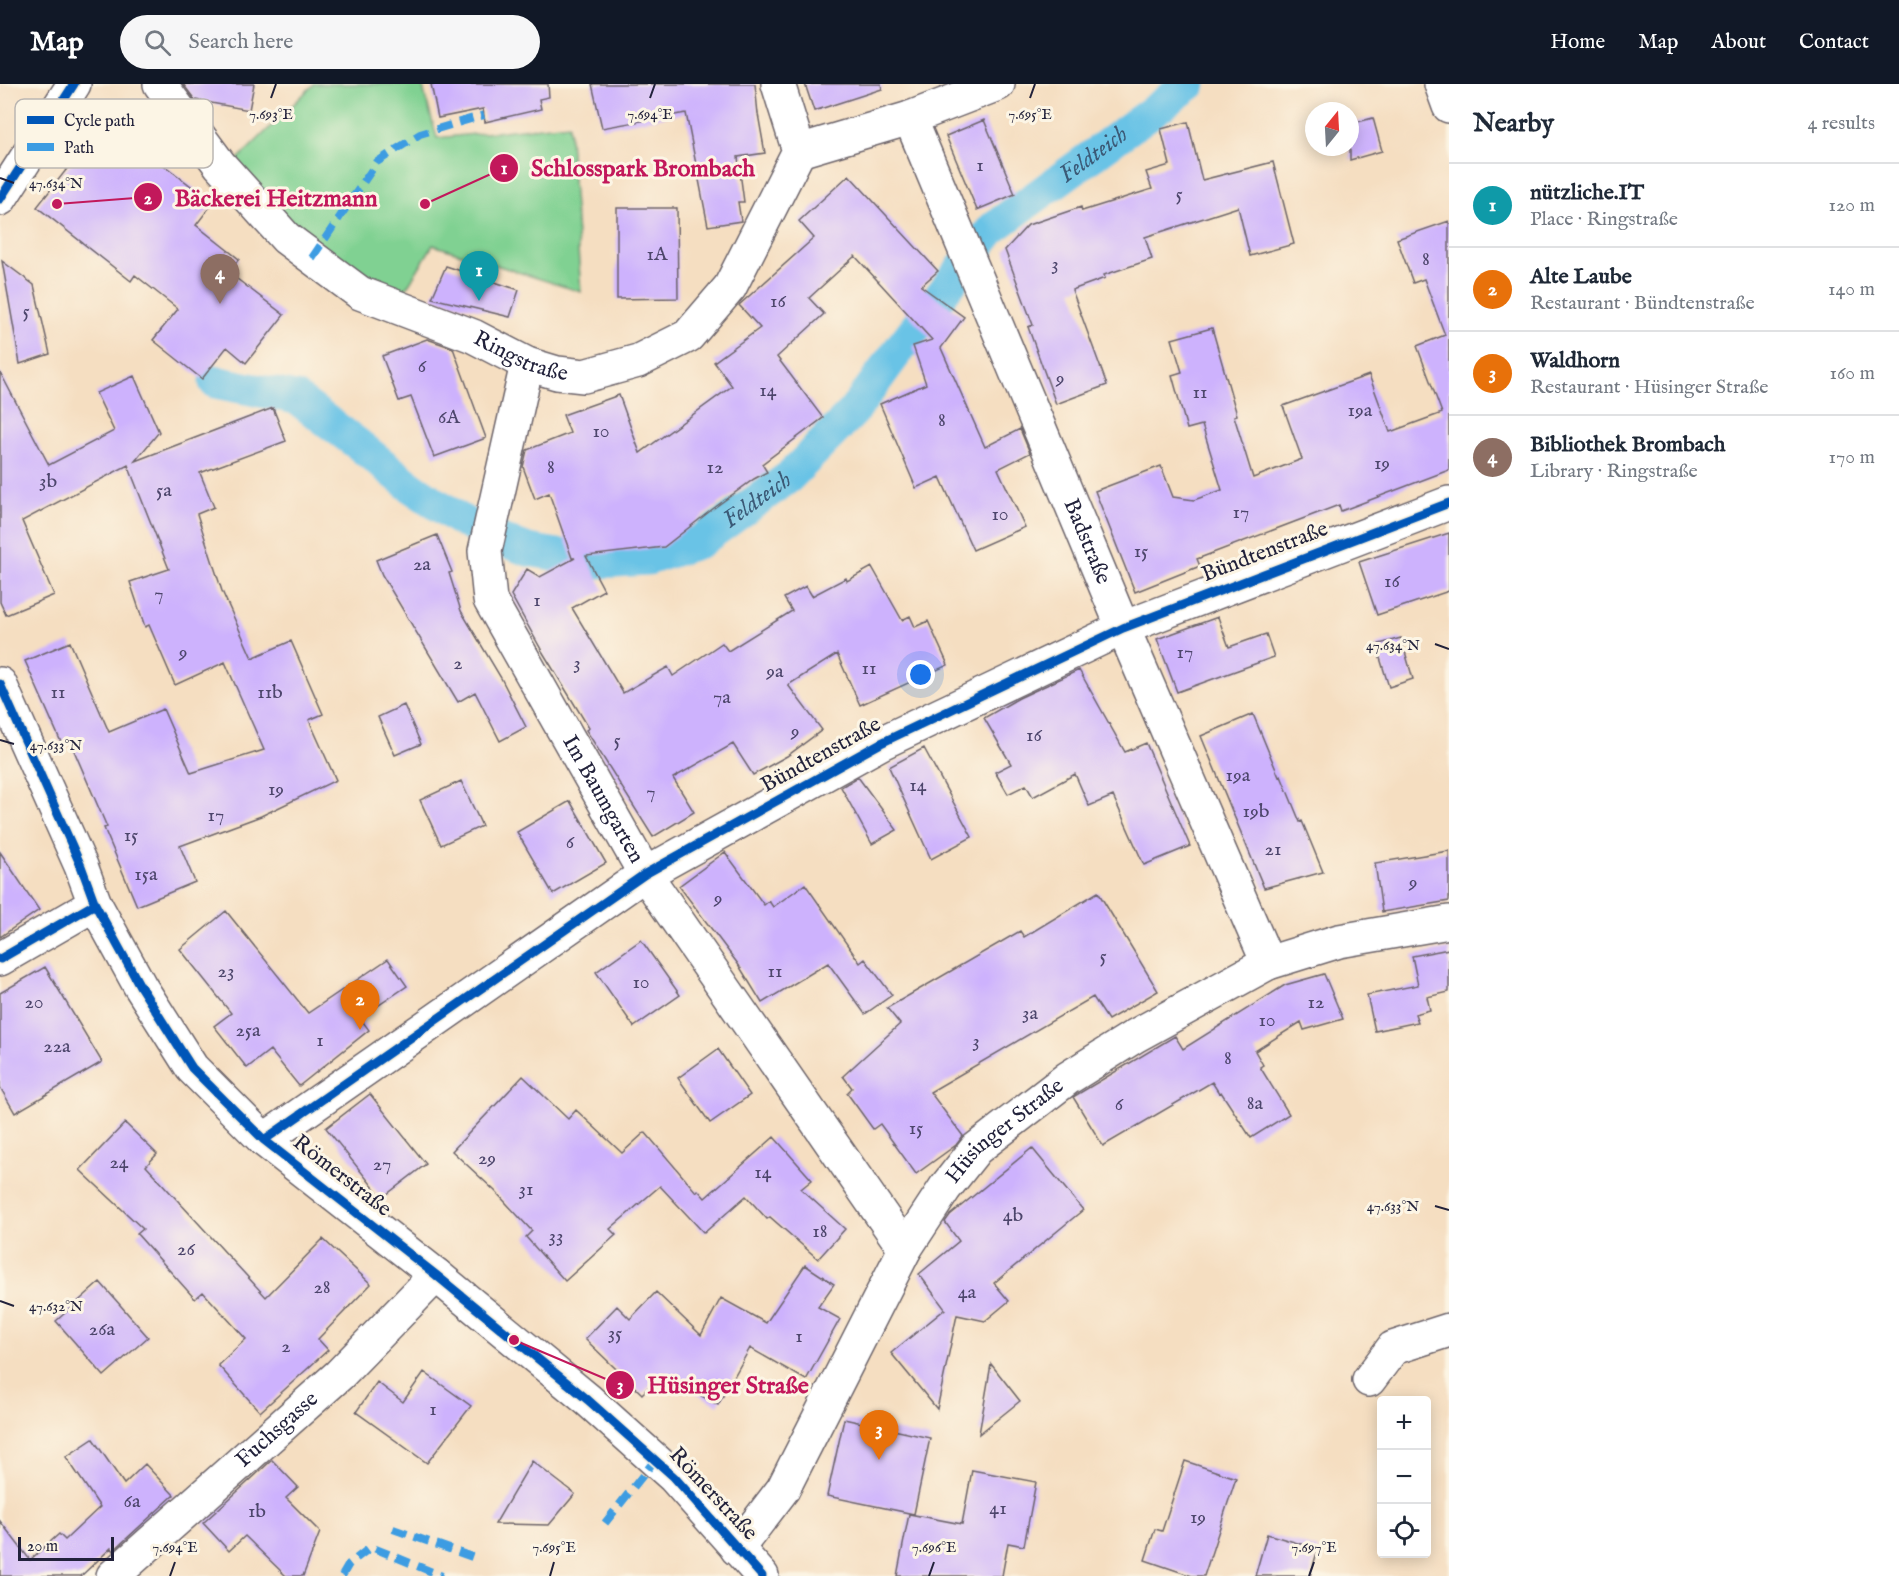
<!DOCTYPE html>
<meta charset="utf-8">
<style>
body{margin:0;font-family:"IM FELL English",serif;background:#f6f6f7;color:#1f2937}
.controls{position:absolute;right:18px;bottom:18px;display:grid;overflow:hidden;border-radius:6px;box-shadow:0 3px 15px #0003}
.controls button{width:54px;height:54px;display:grid;place-items:center;padding:0;border:0;border-bottom:2px solid #e0e1e3;background:#fff;color:#1f2937;font:30px sans-serif}
.compass{position:absolute;left:1305px;top:18px;width:54px;height:54px;border-radius:50%;background:#fff;box-shadow:0 3px 15px #0003;rotate:18deg}
.scale{position:absolute;left:18px;bottom:15px;width:96px;box-sizing:border-box;padding-left:6px;border:3px solid #22223b;border-top:0;font-size:16px;line-height:21px;white-space:nowrap;color:#22223b;-webkit-text-stroke:4px #fcf5e5;paint-order:stroke}
.you{position:absolute;left:921px;top:591px;width:21px;height:21px;margin:-15px;border:4px solid #fff;border-radius:50%;background:#1a73e8;box-shadow:0 0 0 9px #1a73e833}
.badge{display:grid;place-items:center;width:39px;height:39px;border-radius:50%;background:#111827;color:#fff;font-size:20px;font-weight:700}
.pin{position:absolute;translate:-50% -50px;filter:drop-shadow(0 2px 3px #0008)}
.pin::after{content:'';position:absolute;top:32px;width:21px;height:18px;background:inherit;clip-path:polygon(0 0,100% 0,50% 100%)}
.list{margin:0;padding:0;list-style:none}
h2{display:flex;justify-content:space-between;align-items:center;height:78px;margin:0;padding:0 24px;font-size:26px}
h2 small{font-size:20px;font-weight:400;color:#747a83}
.list li{display:grid;grid-template-columns:39px 1fr auto;gap:18px;align-items:center;box-sizing:border-box;height:84px;padding:0 24px;border-top:2px solid #e0e1e3}
.list b{display:block;font-size:22px;white-space:nowrap}
.list p{margin:0;font-size:20px;white-space:nowrap;color:#747a83}
.list em{font-size:20px;font-style:normal;color:#747a83}
.icon{flex:none;width:33px;height:33px;fill:none;stroke:currentColor;stroke-width:2;stroke-linecap:round;stroke-linejoin:round}
.map{position:relative;flex:none;width:1449px;height:1492px;overflow:hidden}
header{display:flex;align-items:center;gap:36px;box-sizing:border-box;height:84px;padding:0 30px;background:#111827;color:#fff}
header strong{font-size:28px}
nav{display:flex;gap:33px;margin-inline-start:auto;font-size:21px}
.search{width:420px;height:54px;background:#f6f6f7;display:flex;align-items:center;gap:15px;box-sizing:border-box;padding:0 21px;border-radius:33px;color:#747a83;font-size:22px}
main{display:flex}
aside{flex:1;background:#fff}
.map>svg:first-child{display:block}
.green{fill:#80d192;stroke:#517a66;stroke-width:1.5}
.lines{fill:none;stroke-linecap:round;stroke-linejoin:round}
.canal{stroke:#69c3e6;stroke-width:33}
.building{fill:#cdb2fd}
.minor-casing{stroke:#6c646a;stroke-width:36}
.secondary-casing{stroke:#6c646a;stroke-width:36}
.minor{stroke:#fff;stroke-width:33}
.secondary{stroke:#fff;stroke-width:33}
.quiet{stroke:#3c9ce2;stroke-width:8;stroke-dasharray:15 8;stroke-linecap:butt}
.cycleway-casing{stroke:#fcf5e5;stroke-width:13}
.cycleway{stroke:#0057b8;stroke-width:9}
.ticks{fill:none;stroke:#22223b;stroke-width:2}
.labels{text-anchor:middle;dominant-baseline:central;stroke-width:6;stroke-linejoin:round;paint-order:stroke}
.number-label{font-size:20px;fill:#4d466c}
.street-label{font-size:22px;fill:#22223b;stroke:#fcf5e5}
.water-label{font-size:24px;font-style:italic;fill:#3b5a77;stroke:#fcf5e5}
.key{fill:#fcf5e5;stroke:#bbb6b2;stroke-width:1.5}
.key-label{font-size:16px;fill:#22223b}
.ticks-label{font-size:15px;text-anchor:middle;fill:#22223b;stroke:#fcf5e5;stroke-width:6;stroke-linejoin:round;paint-order:stroke}
.leader{fill:none;stroke:#c2185b;stroke-width:2}
.callout-dot{fill:#c2185b;stroke:#fcf5e5;stroke-width:2}
.mark-label{font-size:18px;text-anchor:middle;font-weight:bold;fill:#fff}
.callout-label{font-size:24px;text-anchor:middle;font-weight:bold;fill:#c2185b;stroke:#fcf5e5;stroke-width:6;stroke-linejoin:round;paint-order:stroke}
</style>
<header>
<strong>Map</strong>
<div class="search"><svg class="icon" aria-label="search" viewBox="0 0 24 24"><circle cx="10" cy="10" r="6"/><path d="M15 15l6 6"/></svg>Search here</div>
<nav><a>Home</a><a>Map</a><a>About</a><a>Contact</a></nav>
</header>
<main>
<div class="map">
<svg width="1449" height="1492" viewBox="0 0 1449 1492">
<rect width="100%" height="100%" fill="#fcf5e5"/>
<filter id="ink" filterUnits="userSpaceOnUse"><feTurbulence type="fractalNoise" baseFrequency=".0167" numOctaves="2"/><feDisplacementMap in="SourceGraphic" scale="12" xChannelSelector="R" yChannelSelector="G"/><feConvolveMatrix kernelMatrix="1 2 1 2 8 2 1 2 1" color-interpolation-filters="sRGB"/></filter>
<filter id="wash" filterUnits="userSpaceOnUse"><feTurbulence type="fractalNoise" baseFrequency=".008" numOctaves="4" result="noise"/><feDisplacementMap in="SourceGraphic" scale="24" xChannelSelector="R" yChannelSelector="G"/><feGaussianBlur stdDeviation="1.35" result="paint"/><feColorMatrix in="noise" values="0 0 0 0 0 0 0 0 0 0 0 0 0 0 0 0 0 1.4 0 .05"/><feComposite in="paint" operator="in"/></filter>
<g filter="url(#wash)">
<rect width="100%" height="100%" fill="#f5dec1"/>
<path class="green" d="M314 0H422L437 54 569 40 581 208 433 161 399 216 324 172 235 78Z"/>
<g class="lines">
<path class="canal" id="s1" d="M215 298 296 314 359 361 410 402 462 437 494 453 528 466 600 478 648 475 699 458 789 393 853 328 906 256 993 144 1190 0"/>
</g>
<g id="blocks">
<path class="building" d="M183 0H254L249 26 195 16Z
M431 0H548L549 13 539 15 541 25 485 38 483 25 438 34Z
M592 0H755L758 30 765 69 738 73 744 118H738L741 137 708 142 686 29 602 44Z
M805 0H881L882 5 814 27Z
M1373 34 1382 67 1350 76V40Z
M984 36 1015 110 977 126 946 52Z
M1188 38 1202 96 1273 78 1294 160 1250 172 1238 123 1145 153 1152 175 1104 191 1105 194 1072 206 1107 301 1056 320 1028 243 1033 241 1005 166 1028 141 1081 123 1082 127 1152 105 1146 88 1170 81 1161 45Z
M95 49 128 75 139 62 213 119 196 141 239 175 228 188 284 231 246 279 227 263 202 295 153 256 178 225 135 191 131 197 37 123Z
M849 91 938 187 921 202 964 233 941 264 985 363 1020 345 1030 369 998 385 1025 443 973 466 940 393 916 404 880 320 926 300 913 262 932 256 855 172 809 214 824 230 777 273 823 334 762 380 767 388 754 395 714 424 664 463 586 472 604 506 572 524 623 609 668 583 673 592 722 559 728 567 792 527 784 514 806 502 812 512 846 494 847 497 872 483 902 536 910 532 915 543 928 537 948 581 860 621 837 570 788 601 822 646 787 672 753 691 733 660 673 694 694 728 653 753 586 646 589 644 542 567 511 511 527 485 540 493 575 474H572L549 409 535 415 523 383 527 366 570 349 563 331 619 311 640 369 732 302 714 278 760 244 739 221 814 154 799 137Z
M617 124H677L678 214 617 215Z
M1449 137V386L1341 427 1339 421 1197 475 1200 482 1135 508 1095 407 1161 382 1173 413 1194 416 1222 406 1202 341 1187 345 1172 291 1182 288 1172 255 1212 244 1237 331 1234 332 1253 394 1302 375 1283 322 1369 291 1390 348 1442 329 1417 262 1445 251 1424 195 1413 199 1397 155Z
M2 177 34 201 50 270 20 280Z
M446 182 519 206 510 233 432 214Z
M427 255 453 264 486 354 434 373 411 313 399 317 382 272Z
M0 288 49 381 114 347 96 309 134 292 159 348 135 377 273 324 286 357 200 389 214 423 197 430 222 507 252 574 291 557 323 630 309 636 336 696 261 732 180 762 195 798 137 822 104 744 107 743 69 655 61 658 25 577 70 558 109 648 163 625 191 689 264 666 225 578 175 601 149 541 145 543 130 498 169 485 128 381 22 437 54 511 6 531 0 518Z
M1449 449V507L1377 531 1359 478Z
M437 451 452 488 449 489 461 527 501 594 526 643 500 657 475 608 458 618 382 491 376 476Z
M1218 533 1229 563 1266 550 1274 573 1177 608 1157 555Z
M1401 554 1413 595 1389 603 1376 561Z
M1079 586 1125 668 1146 659 1190 762 1144 781 1113 712 1089 722 1075 690 1033 713 1026 701 1008 710 995 688 1011 680 984 634 1019 614Z
M404 621 421 660 395 671 378 633Z
M1253 630 1279 693 1281 692 1300 738 1302 737 1323 788 1264 804 1201 652Z
M924 664 972 753 931 775 889 683Z
M858 693 897 746 872 760 841 703Z
M461 697 482 742 441 761 420 716Z
M570 717 606 779 553 810 517 748Z
M1449 767V817L1382 828 1375 779Z
M0 768 39 826 0 853Z
M725 768 764 821 769 817 773 823 805 800 860 879 865 875 892 911 865 930 828 879 762 919 738 880 679 802Z
M1098 808 1158 907 1108 936 1093 913 930 1008 963 1052 956 1061 916 1090 880 1040 873 1045 847 1009 852 1004 843 992 900 940 887 924 1020 847 1024 853Z
M226 827 308 929 388 875 407 902 360 934 369 946 299 1002 270 966 247 984 214 942 231 929 180 865Z
M641 856 680 911 634 943 596 888Z
M1449 865V908L1427 913 1430 926 1415 930 1418 938 1375 947 1367 911 1418 901 1412 872Z
M45 883 102 978 15 1029 0 1003V909Z
M1324 890 1343 935 1304 946 1301 938 1255 967 1263 981 1260 983 1289 1030 1251 1054 1221 1008 1219 1009 1212 998 1103 1062 1073 1013 1175 952 1183 965 1285 901Z
M718 965 750 1011 710 1039 678 994Z
M523 992 568 1035 576 1026 622 1069 645 1048 696 1108 698 1106 705 1114 774 1053 812 1096 801 1105 845 1145 818 1175 770 1133 767 1135 746 1112 704 1149 660 1102 610 1145 616 1151 565 1197 526 1153 532 1147 495 1107 452 1067Z
M370 1010 426 1080 382 1114 326 1044Z
M125 1039 157 1070 146 1082 266 1213 323 1155 371 1200 318 1255 328 1266 260 1328 218 1281 246 1255 203 1208 195 1215 137 1150 143 1145 80 1086Z
M1032 1064 1083 1126 994 1199 1009 1217 985 1237 957 1231 937 1325 891 1269 945 1225 919 1190 959 1157 945 1138 950 1131Z
M805 1181 834 1200 818 1223 840 1235 806 1296 750 1264 718 1321 662 1290 642 1310 585 1255 617 1222 630 1235 656 1208 701 1251 721 1214 766 1239Z
M100 1198 148 1253 104 1292 56 1237Z
M991 1280 1020 1317 979 1350Z
M424 1288 471 1322 427 1379 356 1328 377 1298 403 1318Z
M844 1335 930 1354 914 1430 827 1412Z
M93 1355 124 1400 145 1380 174 1411 113 1467 111 1464 81 1492H0V1437L30 1476 59 1450 65 1456 100 1423 66 1373Z
M272 1376 298 1403 286 1414 320 1448 303 1492H286L245 1452 229 1467 203 1439Z
M532 1377 575 1410 549 1441 495 1440Z
M1185 1377 1236 1394 1204 1492H1192L1145 1476 1155 1445 1162 1447Z
M972 1386 1036 1398 1024 1462 1008 1459 1002 1492H897L909 1430 962 1440Z
M1267 1450 1318 1465 1310 1492H1255Z"/>
</g>
</g>
<g filter="url(#ink)">
<use href="#blocks" fill-opacity="0" stroke="#6c646a" stroke-width="1.5"/>
<g class="lines">
<g class="minor-casing">
<g id="minor">
<path id="s2" d="M160 0 220 81 286 154 360 209 473 252 527 280 557 289 584 292 638 277 688 252 730 203 799 67 778 0"/>
<path d="M1441 0 1449 22"/>
<path id="s3" d="M910 34 1123 544 1268 879"/>
<path d="M799 67 910 34 998 0"/>
<path id="s4" d="M527 280 485 467 490 516 645 790 905 1165"/>
<path d="M0 600 81 782 95 820 140 902 192 984 264 1056 436 1191 588 1316 674 1393 762 1492"/>
<path d="M0 875 95 820"/>
<path d="M264 1056 645 790 881 659 1123 544 1449 419"/>
<path d="M1369 1296 1393 1264 1449 1246"/>
<path id="s5" d="M737 1465 783 1405 905 1165 945 1104 976 1065 1068 994 1135 952 1268 879 1339 857 1449 838"/>
<path id="s6" d="M113 1492 339 1291 436 1191"/>
</g>
</g>
<g class="secondary-casing">
<path id="secondary" d="M0 115 74 0"/>
</g>
<use href="#minor" class="minor"/>
<use href="#secondary" class="secondary"/>
<path class="quiet" d="M312 174 377 78 420 50 484 31
M605 1439 655 1376
M393 1445 472 1473
M342 1492 349 1480 371 1463 442 1492"/>
<g class="cycleway-casing">
<path id="cycleway" d="M0 115 74 0
M0 600 81 782 95 820 140 902 192 984 264 1056 436 1191 588 1316 674 1393 762 1492
M0 875 95 820
M264 1056 645 790 881 659 1123 544 1449 419"/>
</g>
<use href="#cycleway" class="cycleway"/>
</g>
</g>
<path class="ticks" d="M271 14 276 0M650 14 655 0M1030 14 1035 0M0 94 14 99M1435 560 1449 565M0 656 14 660M1435 1122 1449 1126M0 1217 14 1222M170 1492 175 1478M550 1492 554 1478M929 1492 934 1478M1309 1492 1314 1478"/>
<g class="labels">
<g class="number-label">
<text x="980" y="81">1</text>
<text x="1179" y="110">5</text>
<text x="657" y="170">1A</text>
<text x="1426" y="175">8</text>
<text x="1055" y="180">3</text>
<text x="778" y="217">16</text>
<text x="26" y="227">5</text>
<text x="422" y="282">6</text>
<text x="1060" y="294">9</text>
<text x="768" y="306">14</text>
<text x="1200" y="308">11</text>
<text x="1360" y="326">19a</text>
<text x="449" y="333">6A</text>
<text x="942" y="336">8</text>
<text x="601" y="347">10</text>
<text x="1382" y="379">19</text>
<text x="551" y="383">8</text>
<text x="715" y="383">12</text>
<text x="48" y="397">3b</text>
<text x="164" y="406">5a</text>
<text x="1241" y="428">17</text>
<text x="1000" y="430">10</text>
<text x="1141" y="467">15</text>
<text x="422" y="480">2a</text>
<text x="1392" y="497">16</text>
<text x="159" y="510">7</text>
<text x="537" y="516">1</text>
<text x="183" y="568">9</text>
<text x="1185" y="568">17</text>
<text x="458" y="579">2</text>
<text x="577" y="579">3</text>
<text x="869" y="584">11</text>
<text x="775" y="587">9a</text>
<text x="58" y="608">11</text>
<text x="270" y="608">11b</text>
<text x="722" y="613">7a</text>
<text x="795" y="647">9</text>
<text x="1034" y="651">16</text>
<text x="617" y="656">5</text>
<text x="1238" y="691">19a</text>
<text x="918" y="701">14</text>
<text x="276" y="705">19</text>
<text x="651" y="708">7</text>
<text x="1256" y="727">19b</text>
<text x="216" y="731">17</text>
<text x="131" y="751">15</text>
<text x="570" y="758">6</text>
<text x="1273" y="765">21</text>
<text x="146" y="790">15a</text>
<text x="1413" y="798">9</text>
<text x="718" y="814">9</text>
<text x="1103" y="872">5</text>
<text x="226" y="887">23</text>
<text x="775" y="887">11</text>
<text x="641" y="898">10</text>
<text x="34" y="918">20</text>
<text x="1316" y="918">12</text>
<text x="1030" y="929">3a</text>
<text x="1267" y="936">10</text>
<text x="248" y="946">25a</text>
<text x="320" y="956">1</text>
<text x="976" y="957">3</text>
<text x="57" y="962">22a</text>
<text x="1228" y="974">8</text>
<text x="1255" y="1019">8a</text>
<text x="1119" y="1020">6</text>
<text x="916" y="1044">15</text>
<text x="487" y="1074">29</text>
<text x="119" y="1078">24</text>
<text x="382" y="1080">27</text>
<text x="763" y="1088">14</text>
<text x="526" y="1105">31</text>
<text x="1013" y="1131">4b</text>
<text x="820" y="1147">18</text>
<text x="556" y="1152">33</text>
<text x="186" y="1165">26</text>
<text x="322" y="1203">28</text>
<text x="967" y="1208">4a</text>
<text x="102" y="1245">26a</text>
<text x="615" y="1249">35</text>
<text x="799" y="1252">1</text>
<text x="286" y="1262">2</text>
<text x="433" y="1325">1</text>
<text x="132" y="1417">6a</text>
<text x="998" y="1424">41</text>
<text x="257" y="1427">1b</text>
<text x="1198" y="1433">19</text>
</g>
<g class="street-label">
<text stroke="none"><textPath href="#s2" startOffset="465">Ringstraße</textPath></text>
<text stroke="none"><textPath href="#s3" startOffset="459">Badstraße</textPath></text>
<text transform="translate(1265 468) rotate(-21)">Bündtenstraße</text>
<text transform="translate(821 671) rotate(-29)">Bündtenstraße</text>
<text stroke="none"><textPath href="#s4" startOffset="470">Im Baumgarten</textPath></text>
<text stroke="none"><textPath href="#s5" startOffset="501">Hüsinger Straße</textPath></text>
<text transform="translate(342 1092) rotate(38)">Römerstraße</text>
<text stroke="none"><textPath href="#s6" startOffset="220">Fuchsgasse</textPath></text>
<text transform="translate(713 1410) rotate(47)">Römerstraße</text>
</g>
<g class="water-label">
<text stroke="none"><textPath href="#s1" startOffset="1094">Feldteich</textPath></text>
<text stroke="none"><textPath href="#s1" startOffset="608">Feldteich</textPath></text>
</g>
</g>
<rect x="15" y="15" width="198" height="69" rx="9" class="key"/>
<rect x="27" y="32" width="27" height="8" fill="#0057b8"/>
<rect x="27" y="59" width="27" height="8" fill="#3c9ce2"/>
<g class="key-label">
<text x="64" y="42">Cycle path</text>
<text x="64" y="69">Path</text>
</g>
<g class="ticks-label">
<text x="271" y="35">7.693°E</text>
<text x="650" y="35">7.694°E</text>
<text x="1030" y="35">7.695°E</text>
<text x="56" y="104">47.634°N</text>
<text x="1393" y="566">47.634°N</text>
<text x="56" y="666">47.633°N</text>
<text x="1393" y="1127">47.633°N</text>
<text x="56" y="1227">47.632°N</text>
<text x="175" y="1468">7.694°E</text>
<text x="554" y="1468">7.695°E</text>
<text x="934" y="1468">7.696°E</text>
<text x="1314" y="1468">7.697°E</text>
</g>
<path class="leader" d="M425 120L504 84M57 120L148 113M514 1256L620 1301"/>
<g class="callout-dot">
<circle cx="425" cy="120" r="6"/>
<circle cx="57" cy="120" r="6"/>
<circle cx="514" cy="1256" r="6"/>
<circle cx="504" cy="84" r="15"/>
<circle cx="148" cy="113" r="15"/>
<circle cx="620" cy="1301" r="15"/>
</g>
<g class="mark-label">
<text x="504" y="90">1</text>
<text x="148" y="120">2</text>
<text x="620" y="1307">3</text>
</g>
<g class="callout-label">
<text x="643" y="92">Schlosspark Brombach</text>
<text x="276" y="122">Bäckerei Heitzmann</text>
<text x="728" y="1309">Hüsinger Straße</text>
</g>
</svg>
<div class="controls">
<button>+</button>
<button>−</button>
<button><svg class="icon" aria-label="locate" viewBox="0 0 24 24"><circle cx="12" cy="12" r="6"/><path d="M12 2v4M12 18v4M2 12h4M18 12h4"/></svg></button>
</div>
<svg class="compass" viewBox="-18 -18 36 36"><path d="M0-13l5 13h-10z" fill="#e53935"/><path d="M0 13l5-13h-10z" fill="#747a83"/></svg>
<div class="scale">20 m</div>
<div class="you"></div>
<div class="pin badge" style="left:479px;top:217px;background:#0f9aa8">1</div>
<div class="pin badge" style="left:360px;top:946px;background:#e8710a">2</div>
<div class="pin badge" style="left:879px;top:1376px;background:#e8710a">3</div>
<div class="pin badge" style="left:220px;top:220px;background:#8d6e63">4</div>
</div>
<aside>
<h2>Nearby<small>4 results</small></h2>
<ul class="list">
<li><span class="badge" style="background:#0f9aa8">1</span><div><b>nützliche.IT</b><p>Place · Ringstraße</p></div><em>120 m</em></li>
<li><span class="badge" style="background:#e8710a">2</span><div><b>Alte Laube</b><p>Restaurant · Bündtenstraße</p></div><em>140 m</em></li>
<li><span class="badge" style="background:#e8710a">3</span><div><b>Waldhorn</b><p>Restaurant · Hüsinger Straße</p></div><em>160 m</em></li>
<li><span class="badge" style="background:#8d6e63">4</span><div><b>Bibliothek Brombach</b><p>Library · Ringstraße</p></div><em>170 m</em></li>
</ul>
</aside>
</main>
